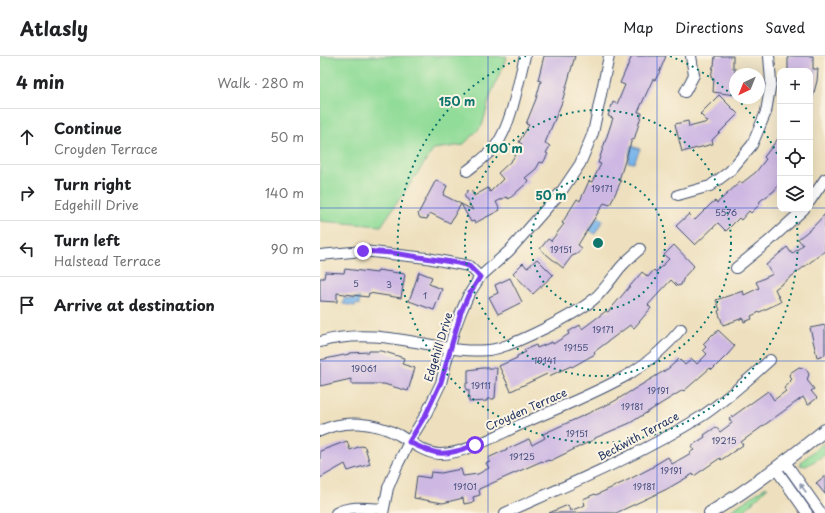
<!DOCTYPE html>
<meta charset="utf-8">
<style>
body{margin:0;font-family:"Playpen Sans",sans-serif;background:#f6f6f6;color:#202124}
.controls{position:absolute;right:12px;top:12px;display:grid;overflow:hidden;border-radius:8px;box-shadow:0 4px 16px #0002}
.controls button{width:36px;height:36px;display:grid;place-items:center;padding:0;border:0;border-bottom:1px solid #e0e0e0;background:#fff;color:#202124;font:20px sans-serif}
.compass{position:absolute;left:409px;top:12px;width:36px;height:36px;border-radius:50%;background:#fff;box-shadow:0 4px 16px #0002;rotate:223deg}
.stop{position:absolute;width:12px;height:12px;margin:-9px;border:3px solid #7c3aed;border-radius:50%;background:#fff}
.stop.end{background:#7c3aed;border-color:#fff;box-shadow:0 1px 4px #0008}
.list{margin:0;padding:0;list-style:none}
h2{display:flex;justify-content:space-between;align-items:center;height:52px;margin:0;padding:0 16px;font-size:17px}
h2 small{font-size:13px;font-weight:400;color:#757577}
.list li{display:grid;grid-template-columns:26px 1fr auto;gap:12px;align-items:center;box-sizing:border-box;height:56px;padding:0 16px;border-top:1px solid #e0e0e0}
.list b{display:block;font-size:15px;white-space:nowrap}
.list p{margin:0;font-size:13px;white-space:nowrap;color:#757577}
.list em{font-size:13px;font-style:normal;color:#757577}
.icon{flex:none;width:22px;height:22px;fill:none;stroke:currentColor;stroke-width:2;stroke-linecap:round;stroke-linejoin:round}
.map{position:relative;flex:none;width:505px;height:457px;overflow:hidden}
header{display:flex;align-items:center;gap:24px;box-sizing:border-box;height:56px;padding:0 20px;background:#fff;border-bottom:1px solid #e0e0e0}
header strong{font-size:19px}
nav{display:flex;gap:22px;margin-inline-start:auto;font-size:14px}
main{display:flex}
aside{flex:1;background:#fff}
.map>svg:first-child{display:block}
.green{fill:#91dc98;stroke:#56867b}
.water{fill:#78b5ea;stroke:#4a72a4}
.building{fill:#cdb7e3}
.lines{fill:none;stroke-linecap:round;stroke-linejoin:round}
.minor-casing{stroke:#3b4a6c;stroke-width:12}
.tertiary-casing{stroke:#3b4a6c;stroke-width:14}
.minor{stroke:#fff;stroke-width:10}
.tertiary{stroke:#fff;stroke-width:12}
.oneway{fill:#8d97ae}
.route{stroke:#7c3aed;stroke-width:5}
.grid{fill:none;stroke:#1d4ed8;stroke-width:1;stroke-opacity:0.55}
.ring{fill:none;stroke:#0f766e;stroke-width:2;stroke-dasharray:2 4}
.labels{text-anchor:middle;dominant-baseline:central;stroke-width:4;stroke-linejoin:round;paint-order:stroke}
.number-label{font-size:9px;fill:#48517f}
.street-label{font-size:11px;fill:#1b2f5e;stroke:#fcf5e5}
.centre{fill:#0f766e;stroke:#fcf5e5;stroke-width:2}
.ring-label{font-size:12px;text-anchor:middle;font-weight:bold;fill:#0f766e;stroke:#fcf5e5;stroke-width:4;stroke-linejoin:round;paint-order:stroke}
</style>
<header>
<strong>Atlasly</strong>
<nav><a>Map</a><a>Directions</a><a>Saved</a></nav>
</header>
<main>
<aside>
<h2>4 min<small>Walk · 280 m</small></h2>
<ul class="list">
<li><svg class="icon" aria-label="ahead" viewBox="0 0 24 24"><path d="M12 20V5M6 11l6-6 6 6"/></svg><div><b>Continue</b><p>Croyden Terrace</p></div><em>50 m</em></li>
<li><svg class="icon" aria-label="right" viewBox="0 0 24 24"><path d="M7 20v-9h11M14 6l5 5-5 5"/></svg><div><b>Turn right</b><p>Edgehill Drive</p></div><em>140 m</em></li>
<li><svg class="icon" aria-label="left" viewBox="0 0 24 24"><path d="M17 20v-9H6M10 6l-5 5 5 5"/></svg><div><b>Turn left</b><p>Halstead Terrace</p></div><em>90 m</em></li>
<li><svg class="icon" aria-label="arrive" viewBox="0 0 24 24"><path d="M6 21V4h12l-3 4 3 4H6"/></svg><div><b>Arrive at destination</b></div></li>
</ul>
</aside>
<div class="map">
<svg width="505" height="457" viewBox="0 0 505 457">
<rect width="100%" height="100%" fill="#fcf5e5"/>
<filter id="ink" filterUnits="userSpaceOnUse"><feTurbulence type="fractalNoise" baseFrequency=".025" numOctaves="2"/><feDisplacementMap in="SourceGraphic" scale="8" xChannelSelector="R" yChannelSelector="G"/><feConvolveMatrix kernelMatrix="1 2 1 2 8 2 1 2 1" color-interpolation-filters="sRGB"/></filter>
<filter id="wash" filterUnits="userSpaceOnUse"><feTurbulence type="fractalNoise" baseFrequency=".012" numOctaves="4" result="noise"/><feDisplacementMap in="SourceGraphic" scale="16" xChannelSelector="R" yChannelSelector="G"/><feGaussianBlur stdDeviation="0.9" result="paint"/><feColorMatrix in="noise" values="0 0 0 0 0 0 0 0 0 0 0 0 0 0 0 0 0 1.4 0 .05"/><feComposite in="paint" operator="in"/></filter>
<g filter="url(#wash)">
<rect width="100%" height="100%" fill="#eee0be"/>
<path class="green" d="M0 0H187L171 38 162 70 143 89 114 93 61 170 0 165Z
M505 386V399L486 410 480 409 483 404Z
M446 431H448L422 457H407Z"/>
<path class="water" d="M311 90 320 93 314 107 308 106Z
M278 161 283 164 275 178 269 174Z
M24 242 36 243V242H40L39 249 36 248 35 250 23 248Z"/>
<g id="blocks">
<path class="building" d="M224 0H255L242 46 225 87 230 90 226 97 228 98 223 107 220 106 216 113 205 122 209 125 189 143 186 141 176 146 180 154 155 167 154 165 151 166 141 148 130 167 110 157 107 163 100 162 98 158 116 124 127 130 123 139 153 154 144 139 146 138 147 134 149 136 151 134 154 140 168 132 170 136 183 123 178 117 192 104 202 88 199 86 209 69 206 68 216 43 221 25 218 24Z
M312 0H346L339 17 335 24 333 23 318 56 322 57 314 84 312 83 299 124 301 125 290 149 284 147 258 189 262 192 257 198 252 200 243 212 220 193 228 183 231 185 244 168 242 167 257 143 260 145 269 125 272 126 281 108 278 107 293 62 288 60 293 46 297 48 305 29 300 27Z
M395 0H413V12H415V39L393 36 394 22H391L393 10H394Z
M468 0H493V13H498L497 25 492 44H490V15H468Z
M399 39 418 58 392 84 393 88 362 96 355 68 368 65 369 71 388 66 380 58Z
M460 80V127L454 135 440 145 439 149 431 157 429 155 421 164 419 162 406 175 398 167 375 189 356 170 369 158 375 164 392 147 395 145 397 147 420 126 422 127 436 116 446 103 444 101Z
M505 158V195L455 233 461 246 431 260 432 263 424 266 423 262 403 269 398 255 400 254 396 244 423 235 424 239 439 232 436 226 453 218 446 209 467 191 472 198 483 189 478 183 493 171Z
M354 189 374 210 364 221 361 229 357 230 351 224 328 249 331 252 314 272 310 269 274 296 275 298 252 311 251 310 229 320 227 318 191 335 179 310 197 302V300L206 296 204 294 216 289 217 292 232 286 233 288 249 278 248 276 260 269 262 273 286 255 288 256 322 216 328 221 334 214 336 216 349 203 344 199Z
M217 203 233 219 213 238 193 217 203 207 207 212Z
M25 213 57 217 58 214 85 218 81 242 49 237 48 241 17 237V246L0 245V222H4L5 216 24 217Z
M99 216 112 221 109 228 122 233 114 254 89 245Z
M190 222 202 246 178 258 169 241 178 237 175 229Z
M505 269V299L497 301 490 272Z
M398 274 415 290 408 298 392 314 390 312 364 335 363 334 310 367 275 382V383L230 405 229 404 223 406 222 405 159 433 160 439 153 441 154 446 144 448 143 442 123 447 94 442 97 420 110 422 111 416 121 417 141 413 143 420 158 418 169 412 166 407 170 406 168 402 209 383 212 389 225 382 223 378 293 346 349 312 359 303 365 309 372 303 377 308 387 298 383 294 386 291 383 288 393 278 394 279Z
M49 295H62L84 302 82 308 95 312 88 335 64 328H31V323L0 330V304L29 298V297L49 296Z
M479 311 486 313 489 318 487 324 494 333 491 335 497 342 488 349 483 341 421 386 423 389 401 404 400 402 374 420 373 418 347 433 296 457H229L248 449 250 455 265 449 263 443 275 438 276 439 306 425 333 411V410L348 401 352 408 371 397 370 396 374 394 371 390 385 381 384 379 396 371 400 376 412 367 409 363 448 335 454 344 466 335 464 332 471 326 470 325 472 323 469 320 470 317Z
M163 312H177L175 342H174V343H167V345L149 346V334H146V327H148V314Z
M27 385 30 394 41 390 45 391 50 408 28 415 25 408 0 422V395Z
M505 420V438L496 427Z"/>
</g>
</g>
<g filter="url(#ink)">
<use href="#blocks" fill-opacity="0" stroke="#3b4a6c" stroke-width="1"/>
<g class="lines">
<g class="minor-casing">
<path id="minor" d="M365 36 374 19 371 0
M147 115C157 107 169 99 177 88 192 66 198 27 205 0
M358 139 390 130 410 115 432 89 446 56 451 26 449 0
M490 145 505 123
M0 199 43 195 107 202 149 210 160 221
M416 212 448 186 484 153
M0 286C43 273 86 285 129 292 142 295 156 295 169 294 190 292 259 257 275 242 285 233 292 222 300 212 306 205 313 199 320 193
M0 375C25 363 54 366 79 379 91 386 104 397 119 398 144 399 181 377 204 367 240 351 277 337 311 317 330 305 347 290 361 273
M465 406 501 457
M456 413 487 457
M16 457C30 449 48 452 63 453
M63 457 68 432 77 410 89 386 106 358 121 327 134 275 141 256 148 240 160 221 189 195 241 136 260 108 273 77 289 0
M185 457C252 427 320 399 382 360 406 344 429 323 450 304"/>
</g>
<g class="tertiary-casing">
<path id="tertiary" d="M390 457C431 432 468 404 505 374"/>
</g>
<use href="#minor" class="minor"/>
<use href="#tertiary" class="tertiary"/>
</g>
<defs><path id="oneway-solid" d="M-6-.8H1V-3.2L6.5 0L1 3.2V.8H-6Z"/></defs>
<use class="oneway" href="#oneway-solid" transform="translate(483 432) rotate(-125)"/>
</g>
<g class="lines" filter="url(#ink)">
<path class="route" d="M43 195 73 197 138 207 149 210 160 221 148 240 141 256 121 326 106 358 89 386C119 401 124 400 155 389"/>
</g>
<path class="grid" d="M168 0V457M337 0V457M0 152H460M490 152H505M0 305H505"/>
<g class="ring">
<circle cx="278" cy="187" r="67"/>
<circle cx="278" cy="187" r="133"/>
<path d="M350 0A200 200 0 0 1 414 41M417 43A200 200 0 0 1 460 104M475 154A200 200 0 1 1 206 0"/>
</g>
<g class="labels">
<g class="number-label">
<text x="282" y="132">19171</text>
<text x="406" y="156">5576</text>
<text x="241" y="193">19151</text>
<text x="36" y="227">5</text>
<text x="69" y="228">3</text>
<text x="105" y="239">1</text>
<text x="283" y="273">19171</text>
<text x="256" y="291">19155</text>
<text x="225" y="304">19141</text>
<text x="44" y="312">19061</text>
<text x="161" y="329">19111</text>
<text x="338" y="334">19191</text>
<text x="312" y="350">19181</text>
<text x="257" y="377">19151</text>
<text x="404" y="384">19215</text>
<text x="202" y="400">19125</text>
<text x="351" y="414">19191</text>
<text x="145" y="430">19101</text>
<text x="324" y="430">19181</text>
</g>
<g class="street-label">
<text transform="translate(118 291) rotate(-73)">Edgehill Drive</text>
<text transform="translate(206 353) rotate(-24)">Croyden Terrace</text>
<text transform="translate(318 380) rotate(-28)">Beckwith Terrace</text>
</g>
</g>
<circle cx="278" cy="187" r="6" class="centre"/>
<g class="ring-label">
<text x="137" y="50">150 m</text>
<text x="184" y="97">100 m</text>
<text x="231" y="144">50 m</text>
</g>
</svg>
<div class="controls">
<button>+</button>
<button>−</button>
<button><svg class="icon" aria-label="locate" viewBox="0 0 24 24"><circle cx="12" cy="12" r="6"/><path d="M12 2v4M12 18v4M2 12h4M18 12h4"/></svg></button>
<button><svg class="icon" aria-label="layers" viewBox="0 0 24 24"><path d="M12 4l9 5-9 5-9-5zM3 14l9 5 9-5"/></svg></button>
</div>
<svg class="compass" viewBox="-18 -18 36 36"><path d="M0-13l5 13h-10z" fill="#e53935"/><path d="M0 13l5-13h-10z" fill="#757577"/></svg>
<div class="stop" style="left:155px;top:389px"></div>
<div class="stop end" style="left:43px;top:195px"></div>
</div>
</main>
